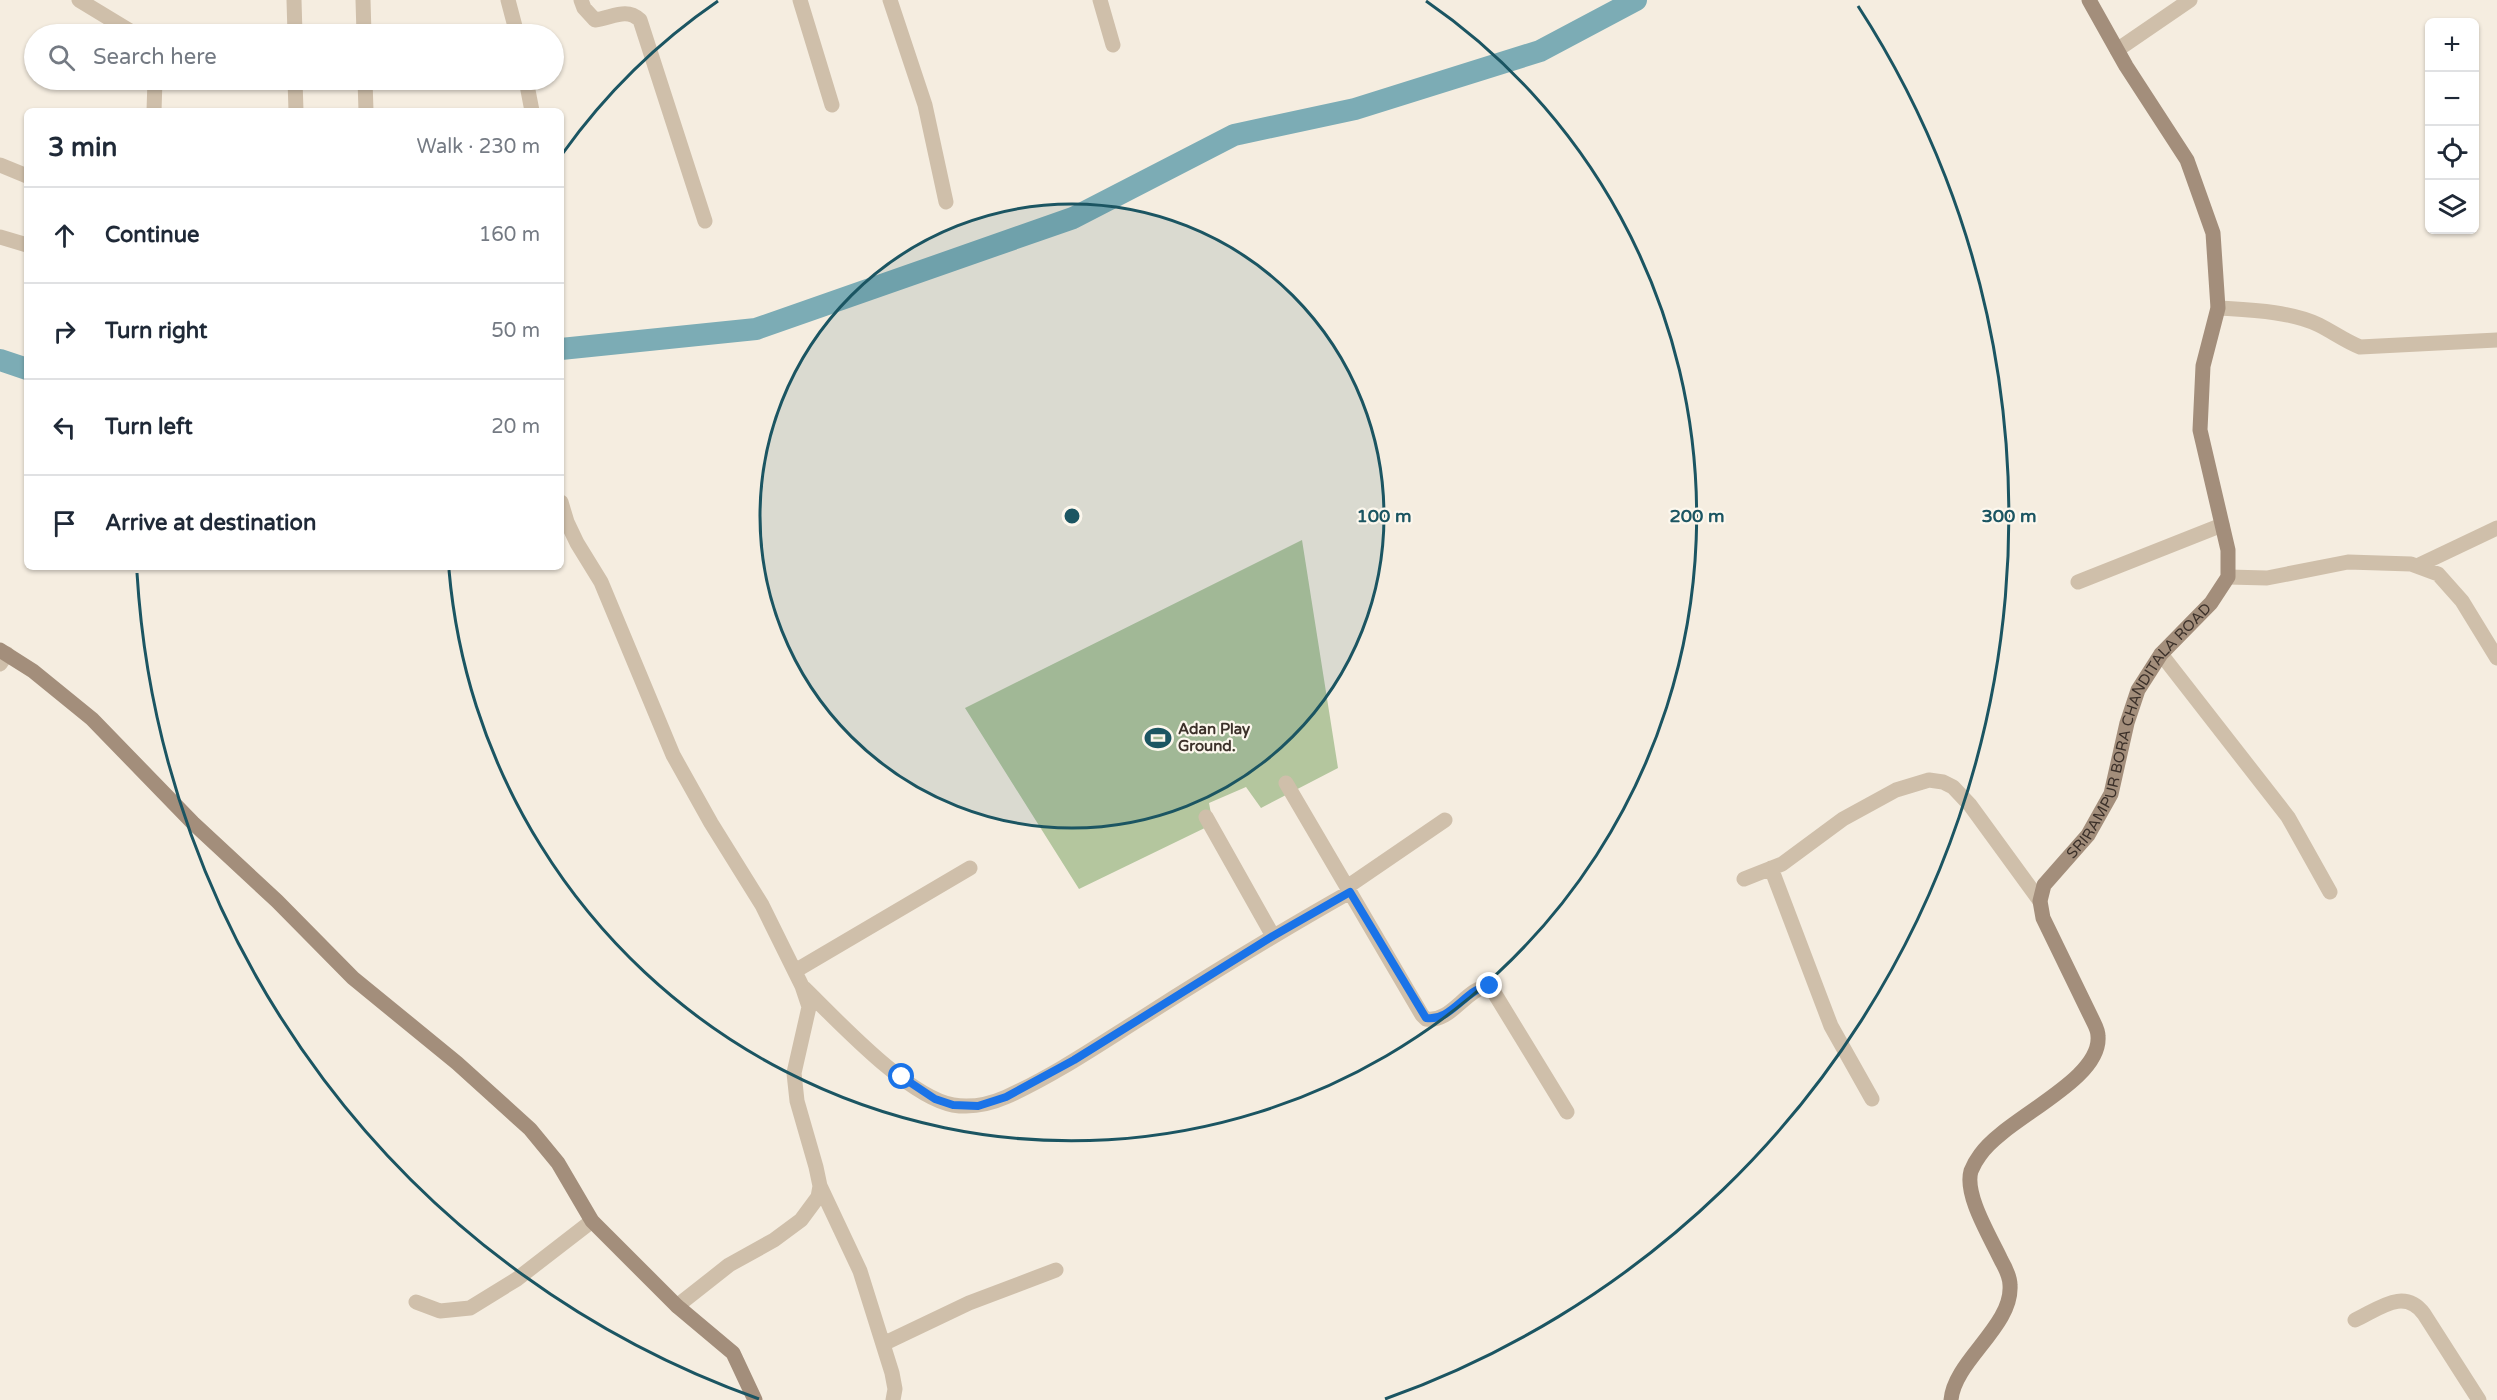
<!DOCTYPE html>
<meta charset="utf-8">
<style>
body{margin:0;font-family:"Varela Round",sans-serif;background:#f6f6f7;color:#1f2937}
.controls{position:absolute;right:18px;top:18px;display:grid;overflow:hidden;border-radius:9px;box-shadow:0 2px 4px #0004}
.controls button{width:54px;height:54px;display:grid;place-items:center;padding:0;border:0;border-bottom:2px solid #e0e1e3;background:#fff;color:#1f2937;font:30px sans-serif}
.stop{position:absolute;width:18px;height:18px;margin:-14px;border:4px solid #1a73e8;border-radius:50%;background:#fff}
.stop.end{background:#1a73e8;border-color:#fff;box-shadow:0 2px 6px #0008}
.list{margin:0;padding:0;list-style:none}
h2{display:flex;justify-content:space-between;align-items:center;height:78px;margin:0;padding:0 24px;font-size:26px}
h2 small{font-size:20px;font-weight:400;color:#747a83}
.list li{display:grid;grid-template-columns:39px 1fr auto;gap:18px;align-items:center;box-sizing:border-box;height:96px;padding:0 24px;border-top:2px solid #e0e1e3}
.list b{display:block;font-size:22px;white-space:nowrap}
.list em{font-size:20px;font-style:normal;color:#747a83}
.icon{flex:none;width:33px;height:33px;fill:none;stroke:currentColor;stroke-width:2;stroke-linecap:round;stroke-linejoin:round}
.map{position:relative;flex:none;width:2497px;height:1400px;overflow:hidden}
.search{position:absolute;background:#fff;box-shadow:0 2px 4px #0004;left:24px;top:24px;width:540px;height:66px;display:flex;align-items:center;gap:15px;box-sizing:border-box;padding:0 21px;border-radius:33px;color:#747a83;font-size:22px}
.panel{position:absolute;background:#fff;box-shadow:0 2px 4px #0004;left:24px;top:108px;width:540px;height:462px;border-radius:9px}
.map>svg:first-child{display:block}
.green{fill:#b4c69e}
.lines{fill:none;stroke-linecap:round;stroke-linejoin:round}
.canal{stroke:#7cacb5;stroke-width:22}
.street{stroke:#cfbfaa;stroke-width:15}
.secondary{stroke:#a38e7b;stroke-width:15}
.route{stroke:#1a73e8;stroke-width:8}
.ring{fill:none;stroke:#1b5562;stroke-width:3}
.labels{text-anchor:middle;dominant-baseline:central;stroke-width:4.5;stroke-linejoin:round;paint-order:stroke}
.poi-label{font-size:15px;font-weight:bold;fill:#3c312a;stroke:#fcf7ed;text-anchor:start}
.street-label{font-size:15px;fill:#3c312a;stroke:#fcf7ed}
.centre{fill:#1b5562;stroke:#fcf7ed;stroke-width:3}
.ring-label{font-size:18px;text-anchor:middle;font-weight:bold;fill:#1b5562;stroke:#fcf7ed;stroke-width:4.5;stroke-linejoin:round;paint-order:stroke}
</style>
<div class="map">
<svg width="2497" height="1400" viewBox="0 0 2497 1400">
<rect width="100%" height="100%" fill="#f5ede0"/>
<path class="green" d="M1302 540 1338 768 1261 808 1246 787 1209 803 1213 824 1079 889 965 708Z"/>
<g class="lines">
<path class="canal" d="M561 349 756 329 1073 218 1234 135 1355 109 1540 51 1636 0
M0 360 27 369"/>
<path class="street" d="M79 0 135 34
M294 0 295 34
M363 0 364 34
M508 0 517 34
M581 0 584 8 595 20C612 18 626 7 640 20L705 221
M800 0 832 105
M890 0 925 105 946 202
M1100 0 1113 45
M2117 50 2190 0
M295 80 296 111
M365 80 366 111
M526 80 532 111
M154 111 155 80
M0 165 27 176
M0 237 27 245
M2218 308C2249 310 2290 311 2319 325 2333 332 2345 341 2360 347L2497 340
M561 502 567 522 577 543 601 582 673 755 711 823 762 905 802 986 809 1007 794 1073 797 1101 816 1167 820 1186 818 1197 801 1220 774 1240 729 1265 677 1306
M2417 566 2497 528
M2228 577 2267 578 2348 562 2411 564 2438 574 2462 601 2497 658
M2078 582 2222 525
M2161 654 2288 817 2330 892
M0 664 7 654
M1286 783 1422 1015 1426 1019C1452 1023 1466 987 1490 986L1567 1112
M1206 817 1273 936
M1771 868 1831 1026 1872 1099
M1744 879 1782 864 1843 819 1896 790 1929 780 1943 782 1953 787 1970 805 2040 901
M1347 887 1445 820
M795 971 970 868
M804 988C838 1021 908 1097 953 1105 971 1108 990 1104 1006 1097 1053 1076 1097 1046 1140 1019 1209 975 1279 932 1350 892
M820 1186 860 1271 892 1373 895 1389 893 1400
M416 1302 440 1311 470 1308 517 1279 592 1221
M2355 1320C2379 1309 2404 1287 2424 1314L2479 1400
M883 1344 969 1303 1056 1270"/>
<g class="secondary">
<path d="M0 650 33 671 92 719 193 823 277 901 353 978 457 1063 530 1129 558 1163 592 1221 677 1306 733 1353 755 1400"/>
<path id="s1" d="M1951 1400C1954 1361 2013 1326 2010 1285 2010 1277 2005 1267 2001 1260 1991 1238 1964 1195 1971 1171 1973 1166 1977 1159 1980 1155 2005 1118 2102 1081 2098 1036 2098 1032 2096 1027 2094 1023L2043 918 2040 901 2044 885 2088 835 2111 794 2127 723 2138 690 2161 654 2211 603 2228 577V550L2200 430 2203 366 2218 308 2213 233 2187 160 2126 66 2089 0"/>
</g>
</g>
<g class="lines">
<path class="route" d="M902 1077 935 1099 953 1105 978 1106 1006 1097 1074 1060 1273 936 1350 892 1426 1018C1452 1022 1466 987 1490 986"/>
</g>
<circle cx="1072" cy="516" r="312" fill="#1b5562" fill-opacity=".12"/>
<g class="ring">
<circle cx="1072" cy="516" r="312"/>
<path d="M563 153A625 625 0 0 1 718 1M1426 1A625 625 0 1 1 449 570"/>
<path d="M759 1399A937 937 0 0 1 137 573M1858 6A937 937 0 0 1 1385 1399"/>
</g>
<defs>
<g id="stadium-bare" transform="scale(2.07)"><path d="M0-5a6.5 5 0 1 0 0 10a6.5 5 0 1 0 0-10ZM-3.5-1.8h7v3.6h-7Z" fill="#1b5562" stroke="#fcf7ed" stroke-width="2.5" paint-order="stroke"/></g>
</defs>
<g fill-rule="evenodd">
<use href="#stadium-bare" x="1158" y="738"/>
</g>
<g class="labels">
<g class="poi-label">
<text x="1178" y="729">Adan Play<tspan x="1178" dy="17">Ground.</tspan></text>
</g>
<g class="street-label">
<text stroke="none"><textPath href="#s1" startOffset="794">SRIRAMPUR BORA CHANDITALA ROAD</textPath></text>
</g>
</g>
<circle cx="1072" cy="516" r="9" class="centre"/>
<g class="ring-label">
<text x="1384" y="522">100 m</text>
<text x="1697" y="522">200 m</text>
<text x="2009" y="522">300 m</text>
</g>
</svg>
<div class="controls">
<button>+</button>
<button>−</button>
<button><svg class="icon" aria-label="locate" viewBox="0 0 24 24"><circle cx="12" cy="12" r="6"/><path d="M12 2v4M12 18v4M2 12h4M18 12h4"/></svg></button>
<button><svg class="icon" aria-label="layers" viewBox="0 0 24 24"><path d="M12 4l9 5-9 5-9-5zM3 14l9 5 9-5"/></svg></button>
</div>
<div class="stop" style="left:902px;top:1077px"></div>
<div class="stop end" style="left:1490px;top:986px"></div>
<div class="search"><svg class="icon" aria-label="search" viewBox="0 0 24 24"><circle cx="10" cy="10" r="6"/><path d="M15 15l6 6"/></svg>Search here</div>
<section class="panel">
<h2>3 min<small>Walk · 230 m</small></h2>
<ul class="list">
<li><svg class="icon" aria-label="ahead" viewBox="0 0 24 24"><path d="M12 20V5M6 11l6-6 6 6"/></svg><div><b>Continue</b></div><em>160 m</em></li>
<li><svg class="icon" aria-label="right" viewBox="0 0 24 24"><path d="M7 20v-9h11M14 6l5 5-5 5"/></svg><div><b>Turn right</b></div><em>50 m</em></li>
<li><svg class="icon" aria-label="left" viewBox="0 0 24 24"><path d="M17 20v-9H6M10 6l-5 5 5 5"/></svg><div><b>Turn left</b></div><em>20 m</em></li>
<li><svg class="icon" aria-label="arrive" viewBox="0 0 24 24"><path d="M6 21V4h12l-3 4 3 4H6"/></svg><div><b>Arrive at destination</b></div></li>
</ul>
</section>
</div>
